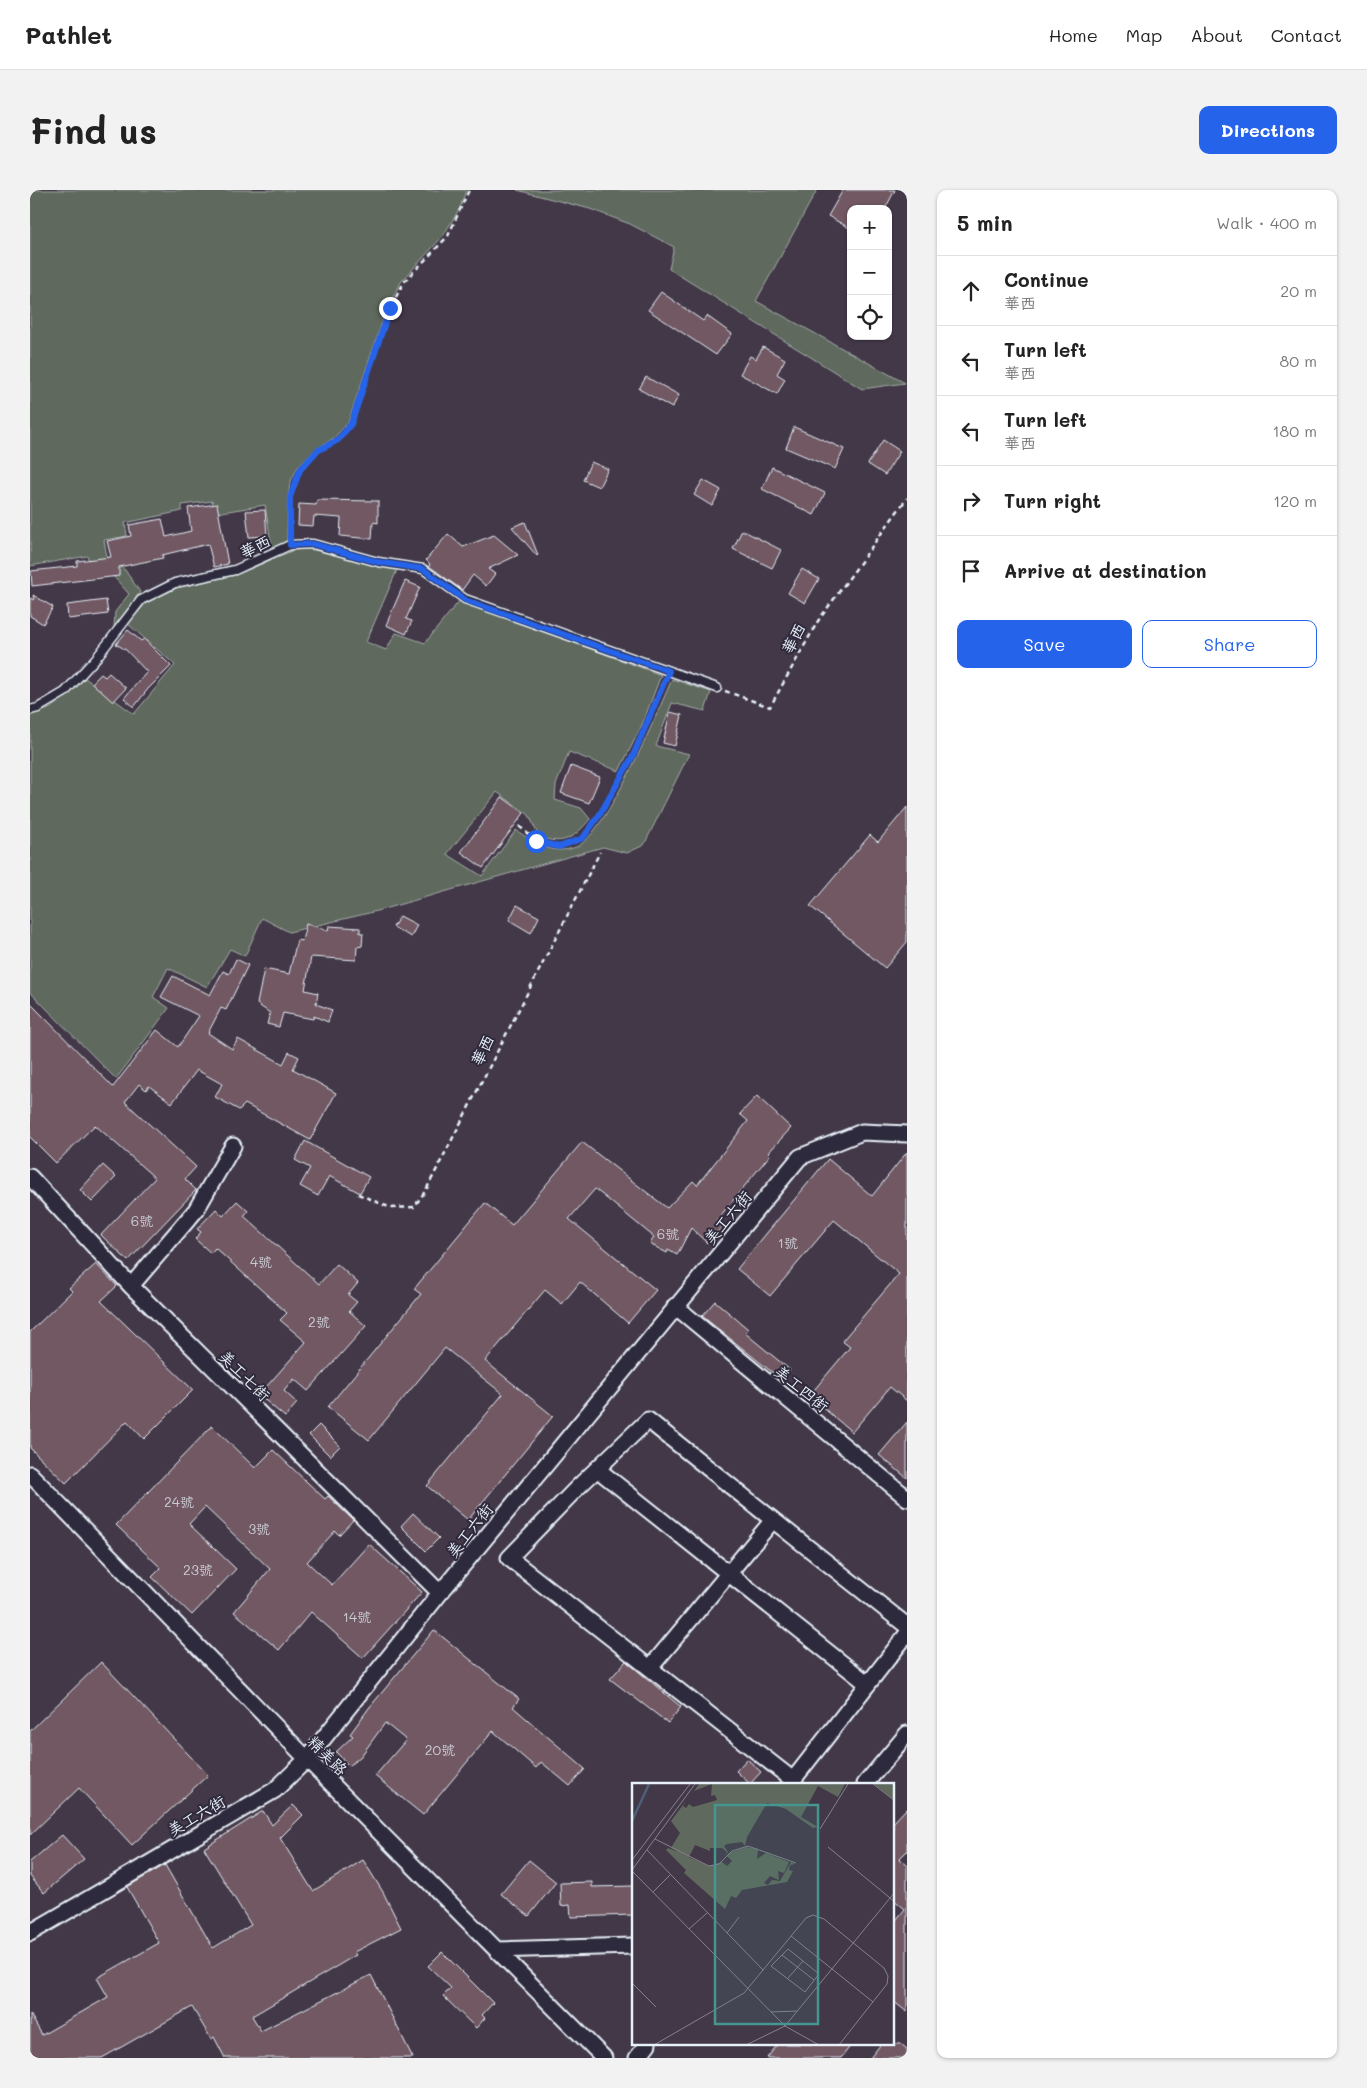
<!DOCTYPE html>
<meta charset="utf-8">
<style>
body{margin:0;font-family:Mali,"LXGW WenKai TC",sans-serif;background:#f2f2f2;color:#222}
.controls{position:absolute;right:15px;top:15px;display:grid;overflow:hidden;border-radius:10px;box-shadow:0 1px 4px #0004}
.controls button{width:45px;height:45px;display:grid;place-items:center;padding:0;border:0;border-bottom:1px solid #e0e0e0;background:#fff;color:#222;font:25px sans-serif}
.stop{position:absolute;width:15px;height:15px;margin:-11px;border:4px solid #2563eb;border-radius:50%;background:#fff}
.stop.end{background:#2563eb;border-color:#fff;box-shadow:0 1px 5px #0008}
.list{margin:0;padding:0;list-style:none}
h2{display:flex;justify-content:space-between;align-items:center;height:65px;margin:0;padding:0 20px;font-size:21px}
h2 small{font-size:16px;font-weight:400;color:#767676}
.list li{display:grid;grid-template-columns:32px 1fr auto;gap:15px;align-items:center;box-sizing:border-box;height:70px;padding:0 20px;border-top:1px solid #e0e0e0}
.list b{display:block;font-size:19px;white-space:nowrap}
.list p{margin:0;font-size:16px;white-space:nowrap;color:#767676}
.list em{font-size:16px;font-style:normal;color:#767676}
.actions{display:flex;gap:10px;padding:15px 20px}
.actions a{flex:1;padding:11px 0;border:1px solid #2563eb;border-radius:10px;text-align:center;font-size:18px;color:#2563eb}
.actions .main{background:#2563eb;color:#fff}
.icon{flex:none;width:28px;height:28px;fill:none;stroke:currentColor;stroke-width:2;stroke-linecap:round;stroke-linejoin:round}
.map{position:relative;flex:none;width:877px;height:1868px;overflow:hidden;border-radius:10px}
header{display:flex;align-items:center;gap:30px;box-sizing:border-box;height:70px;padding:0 25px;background:#fff;border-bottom:1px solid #e0e0e0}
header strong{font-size:24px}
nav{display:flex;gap:28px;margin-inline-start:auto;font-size:18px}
.intro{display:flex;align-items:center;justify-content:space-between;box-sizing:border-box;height:120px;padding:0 30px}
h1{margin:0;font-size:35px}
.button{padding:12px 22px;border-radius:10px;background:#2563eb;color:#fff;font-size:18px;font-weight:700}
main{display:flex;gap:30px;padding:0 30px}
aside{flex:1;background:#fff;border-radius:10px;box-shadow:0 1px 4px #0004}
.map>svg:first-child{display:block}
.green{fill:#5f695d;stroke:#a4adaa}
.building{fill:#715963;stroke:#e8f1f8}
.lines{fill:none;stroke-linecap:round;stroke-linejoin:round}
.service-casing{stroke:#e8f1f8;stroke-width:11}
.minor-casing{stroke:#e8f1f8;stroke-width:19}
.path{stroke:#e8f1f8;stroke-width:2.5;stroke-dasharray:5 4;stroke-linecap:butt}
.service{stroke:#2f2a3d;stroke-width:8}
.minor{stroke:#2f2a3d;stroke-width:15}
.route{stroke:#2563eb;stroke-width:6}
.labels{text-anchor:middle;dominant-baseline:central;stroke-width:4;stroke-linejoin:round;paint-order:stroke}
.number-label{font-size:14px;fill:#cacbd3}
.street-label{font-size:16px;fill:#e8f1f8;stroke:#2f2a3d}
.inset-river{fill:none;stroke:#4d6078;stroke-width:2.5}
.inset-road{fill:none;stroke:#85828e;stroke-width:1}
.view{fill:#459590;fill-opacity:0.15;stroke:#459590;stroke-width:2.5}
.inset-edge{fill:none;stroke:#e8f1f8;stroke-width:2.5}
</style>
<header>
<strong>Pathlet</strong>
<nav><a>Home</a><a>Map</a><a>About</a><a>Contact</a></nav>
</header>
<div class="intro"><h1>Find us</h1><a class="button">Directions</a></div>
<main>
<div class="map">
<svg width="877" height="1868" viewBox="0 0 877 1868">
<rect width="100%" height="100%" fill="#433848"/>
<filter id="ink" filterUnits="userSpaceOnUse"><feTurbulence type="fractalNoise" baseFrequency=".02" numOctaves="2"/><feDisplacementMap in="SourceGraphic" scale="10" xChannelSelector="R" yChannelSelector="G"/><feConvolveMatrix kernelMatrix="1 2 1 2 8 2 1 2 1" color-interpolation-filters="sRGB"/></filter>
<g filter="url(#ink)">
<path class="green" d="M0 0H436L430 18 413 46 371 92 357 118 318 233 304 248 287 259 268 277 260 293 258 310 257 351 242 358 235 315 186 323 182 311 152 315V321L95 333 97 346 74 350 77 367 95 380 110 402 84 437 85 422 99 404 84 387 65 384 57 366 0 376Z
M487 0H787L726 111 875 193 832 199 639 79 644 57 600 34 560 19Z
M279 359 367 380 336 452 356 460 366 443 395 453 430 410 631 485 612 535 589 581 539 562 526 595 525 610 551 618 560 629C544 648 534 656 509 647L499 625 467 602 417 664 452 686 486 640C504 653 523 666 546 657 576 645 628 522 642 489L681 502 675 521 642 513 626 556 659 564 614 655 597 663 573 657 343 722 259 742 232 728 215 766 200 759 177 797 138 778 123 807 139 818 86 889 0 802V526L21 518 55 488 104 524 145 475 98 434 117 412 148 397 210 383 264 360Z"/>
<path class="building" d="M813 0H865L855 19H821V39L798 26Z
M631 102 673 131 677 126 702 144 686 165 618 120Z
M733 157 755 169 747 184 755 189 747 204 710 184 720 166 726 169Z
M616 187 649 205 642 218 609 199Z
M764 237 814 259 805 279 756 258Z
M853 250 870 261 855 285 838 274Z
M561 272 578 279 569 297 553 290Z
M742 277 795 303 784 325 732 299Z
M673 290 691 300 682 316 664 305Z
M287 310 348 311V333L343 332 342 349 310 346 311 328 284 326 283 336 268 335 269 314 286 315Z
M187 314 198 374 184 377 178 354 132 365 133 368 89 377V386L2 396 1 381 47 376V371L81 367 77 351 101 346 99 335 132 329 136 347 161 341 158 318Z
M235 320 237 346 219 347 216 321Z
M495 332 508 365 507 366 482 337Z
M712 340 751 360 742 378 703 359Z
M418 344 433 357 464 345 488 365 458 379 465 384 456 396 443 385 432 400 399 376 400 374 396 370Z
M772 379 789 389 775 413 758 403Z
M375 391 390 397 376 429 382 431 376 444 356 435Z
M3 405 23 417 13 434 0 426V408L4 410Z
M76 410 78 424 38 429 37 415Z
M98 440 111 451 114 449 141 476 118 499 104 517 94 508 117 482 96 460 86 454Z
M79 483 96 498 83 512 62 493 71 484 75 487Z
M640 522 652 525 645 556 633 553Z
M541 576 570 587 559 613 531 603Z
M472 607 494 623 453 678 431 662Z
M877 617V752L855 778 780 716 840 645 848 652Z
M487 715 509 727 501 743 479 730Z
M370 726 387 735 381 747 363 737Z
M276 734 298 740 299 736 330 738V743H333L332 756 327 757 326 770 281 767 275 800 288 803 286 814 302 820 298 832 284 826 283 829 253 823 249 837 237 834 240 823 227 814 234 779 259 784 267 750 272 751Z
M206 769 218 775 196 820 191 818 178 843 202 859 208 849 253 874 259 862 269 867 263 879 306 903 280 950 215 914 209 920 185 907 192 894 167 880 142 913 119 896 116 900 109 894 95 912 166 977 155 989 166 1000 98 1071 71 1045 125 988 65 935 26 973 0 947V813L83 897 127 840 148 857 169 826 131 807 143 786 180 805 193 781 199 784Z
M727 906 761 938 738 963 740 965 686 1031 692 1037 677 1053 661 1038 647 1065 638 1060 637 1063 620 1054 624 1047 565 999 539 1029 626 1100 598 1133 550 1092 532 1114 515 1100 455 1171 523 1226 438 1330 397 1296 473 1204 415 1158 339 1250 298 1217 391 1104 384 1099 455 1013 482 1035 552 952 637 1018 663 991 667 995 718 931 710 924Z
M275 951 339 987 330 1003 299 986 288 1006 270 996 280 978 265 970Z
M877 962V1211L860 1197 822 1242 779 1206 820 1157 812 1151 869 1084 804 1030 740 1106 707 1079 798 969 842 1006Z
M73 975 86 987 62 1012 50 1000Z
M207 1011 218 1021 214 1026 289 1094 307 1074 328 1093 318 1105 327 1112 319 1121 336 1136 278 1201 264 1189 254 1201 267 1213 255 1227 229 1205 276 1152 250 1130 257 1123 185 1058 181 1063 165 1049 171 1042 167 1039 186 1019 193 1026Z
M66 1074 87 1096 71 1111 163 1200 114 1249 97 1231 36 1293 0 1258V1142L42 1101 39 1098Z
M685 1111 718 1139 715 1143 760 1180 752 1190 672 1126Z
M877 1232V1288L849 1265Z
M289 1235 310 1256 300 1266 279 1245Z
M182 1236 225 1278 243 1260 295 1309 298 1306 323 1330 309 1345 305 1341 277 1372 302 1395 339 1354 392 1402 333 1468 281 1422 249 1460 204 1422 240 1379 175 1317 159 1334 206 1379 162 1425 122 1387 131 1378 86 1335Z
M383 1323 409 1348 396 1361 371 1336Z
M404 1440 489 1509 483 1517 555 1579 540 1596 511 1572 506 1578 463 1541 393 1625 345 1586 376 1550 355 1533 331 1566 319 1576 306 1562 323 1546 320 1544 339 1518Z
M596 1471 651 1517 638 1533 580 1489Z
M71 1472 178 1585 102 1655 49 1598 0 1645V1541Z
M717 1569 731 1582 720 1594 706 1581Z
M263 1615 273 1625 250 1648 283 1701 333 1670 353 1702 371 1738 324 1762 326 1765 222 1826 231 1841 341 1785 383 1868H195L184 1847 181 1849 162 1817 72 1868H0V1824L12 1845 78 1807 67 1788 129 1753 97 1697 135 1675 183 1758 221 1735 174 1658 233 1621 242 1635Z
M877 1618V1661L869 1669 877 1676V1822L863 1811V1734L875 1719 863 1709V1633Z
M32 1645 54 1669 14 1703 0 1686V1672Z
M499 1670 526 1692 499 1726 471 1704Z
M562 1692V1697L603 1696V1725L541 1727 540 1715 531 1716 530 1693Z
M412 1762 463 1813 452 1825 455 1828 446 1838 413 1806 421 1798 398 1776Z
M748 1854H822L811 1868H737Z
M851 1854H871L877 1859V1868H840Z"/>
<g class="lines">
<g class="service-casing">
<path id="service" d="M0 520 8 518 35 502 67 467 111 410 145 393 205 380 260 355 283 354 348 372 393 379 435 409 687 498"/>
</g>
<g class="minor-casing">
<path id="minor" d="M0 987 101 1096 410 1403
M101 1096 166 1020 203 956
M645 1116 877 1308
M567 1279 838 1494
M0 1284 277 1569 574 1868
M743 1330 618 1230 546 1299 479 1368 763 1590 877 1444
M620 1478 743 1330 877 1436
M835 1594 877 1544
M0 1743 245 1600 277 1569 410 1403 770 967 832 942 877 944
M467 1760 603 1756
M607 1868 618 1854"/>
</g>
<path class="path" d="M260 344V307L270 280 287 261 308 250 321 234 360 118 374 92 418 46 439 0
M695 501 740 517 788 431 877 308
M489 636 506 651 529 657 553 648 570 624 603 566 634 491
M328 1004 361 1018 384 1017 396 1000 570 662"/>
<use href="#service" class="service"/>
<use href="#minor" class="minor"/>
</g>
</g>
<g class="lines" filter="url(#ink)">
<path class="route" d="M360 118 321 234 308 250 287 261 270 280 260 307V355L283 354 348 372 393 379 435 410 639 481 603 566 570 624 553 648 529 657 506 651"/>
</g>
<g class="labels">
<g class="number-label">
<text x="112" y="1030">6號</text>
<text x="638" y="1043">6號</text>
<text x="758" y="1052">1號</text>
<text x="231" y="1071">4號</text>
<text x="289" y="1131">2號</text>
<text x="149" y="1311">24號</text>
<text x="229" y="1338">3號</text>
<text x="168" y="1379">23號</text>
<text x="327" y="1426">14號</text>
<text x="410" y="1559">20號</text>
</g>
<g class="street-label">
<text transform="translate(225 356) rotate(-25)">華西</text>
<text transform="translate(763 448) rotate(-61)">華西</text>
<text transform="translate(452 860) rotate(-63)">華西</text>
<text transform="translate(697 1027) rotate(-50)">美工六街</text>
<text transform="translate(215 1185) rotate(45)">美工七街</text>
<text transform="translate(772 1198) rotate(39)">美工四街</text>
<text transform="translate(439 1340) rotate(-51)">美工六街</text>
<text transform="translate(298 1565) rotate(45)">精美路</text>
<text transform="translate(166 1625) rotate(-30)">美工六街</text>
</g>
</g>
<g transform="translate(602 1593)">
<rect width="262" height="262" fill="#433848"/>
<path d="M67 1H213L206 14 186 3 169 34 186 44 181 45 154 26 135 20 115 54 113 63 110 59 95 61 92 63 96 69 93 73 95 69 90 65H78V68L63 62 57 74 52 72 77 83 90 79 95 83 100 78 95 73 97 70 114 64 126 66 125 76 134 70 157 79 152 90 146 88 147 97 138 93 132 100 136 102 140 97 148 98 159 79 163 81 158 82 157 87 161 88 155 99 110 107 104 115 99 113 93 126 52 90 54 87 34 67 36 65 46 69 39 65 48 50 39 38 54 18 51 23 54 25 57 21 61 24 85 17 83 12 79 13 80 1 62 8ZM242 1H262V17Z" fill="#5f695d"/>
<path class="inset-river" d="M0 38 17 1"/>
<path class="inset-road" d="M241 1 263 18M188 46 216 1M23 56 77 83 87 81 100 68 116 63 164 80M196 64 263 119M15 67 131 187M0 77 58 1M0 87 63 1M0 88 153 243 187 262M21 109 38 92M57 146 75 130M95 150 107 134M159 153 241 219M150 172 182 197M156 195 171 178 187 191 173 209 139 183 156 166 171 178M0 200 24 224M139 229 165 228M22 262 112 210 174 135 181 132 192 136 252 185 256 193 255 201 207 262M114 262 153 243 263 109"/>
<path class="view" d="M83 22H186V241H83Z"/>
<rect width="262" height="262" class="inset-edge"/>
</g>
</svg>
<div class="controls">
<button>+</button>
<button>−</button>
<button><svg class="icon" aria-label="locate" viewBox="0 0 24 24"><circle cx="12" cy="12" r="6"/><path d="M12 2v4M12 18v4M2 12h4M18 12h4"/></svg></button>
</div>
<div class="stop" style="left:506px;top:651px"></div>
<div class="stop end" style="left:360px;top:118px"></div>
</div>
<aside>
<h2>5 min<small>Walk · 400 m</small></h2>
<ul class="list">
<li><svg class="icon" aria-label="ahead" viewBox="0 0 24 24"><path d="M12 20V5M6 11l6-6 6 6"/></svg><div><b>Continue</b><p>華西</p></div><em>20 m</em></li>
<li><svg class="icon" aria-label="left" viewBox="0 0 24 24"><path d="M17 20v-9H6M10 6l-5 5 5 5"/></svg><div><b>Turn left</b><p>華西</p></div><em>80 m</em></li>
<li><svg class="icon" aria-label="left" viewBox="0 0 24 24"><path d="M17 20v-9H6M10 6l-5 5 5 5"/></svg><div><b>Turn left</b><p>華西</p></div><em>180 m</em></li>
<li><svg class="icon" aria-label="right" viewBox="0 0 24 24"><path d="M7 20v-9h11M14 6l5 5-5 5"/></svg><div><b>Turn right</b></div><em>120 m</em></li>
<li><svg class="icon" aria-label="arrive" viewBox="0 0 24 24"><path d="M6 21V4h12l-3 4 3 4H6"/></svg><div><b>Arrive at destination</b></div></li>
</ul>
<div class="actions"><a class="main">Save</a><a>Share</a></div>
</aside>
</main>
